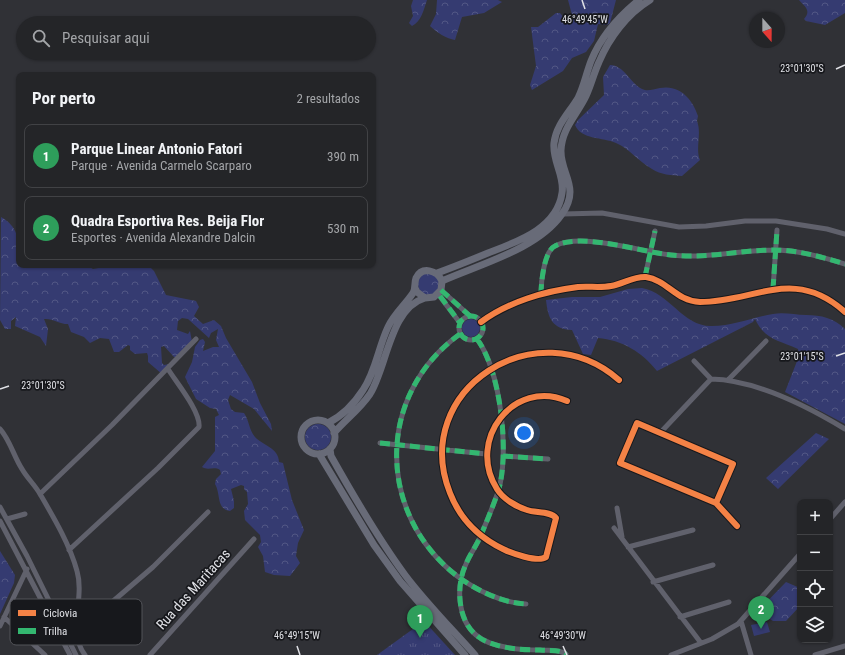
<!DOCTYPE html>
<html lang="pt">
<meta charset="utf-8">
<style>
body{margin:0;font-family:"Roboto Condensed",sans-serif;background:#2c2d30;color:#f1f3f6}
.controls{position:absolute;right:12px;bottom:12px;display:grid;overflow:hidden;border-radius:8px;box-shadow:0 1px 3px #0004}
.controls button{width:36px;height:36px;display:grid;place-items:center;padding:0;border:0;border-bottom:1px solid #414245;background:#242528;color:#f1f3f6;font:20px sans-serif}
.compass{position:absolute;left:749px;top:12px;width:36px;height:36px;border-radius:50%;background:#242528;box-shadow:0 1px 3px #0004;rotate:159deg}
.you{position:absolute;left:524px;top:433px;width:14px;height:14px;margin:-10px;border:3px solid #fff;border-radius:50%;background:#1a73e8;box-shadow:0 0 0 6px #1a73e833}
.badge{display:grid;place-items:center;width:26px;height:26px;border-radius:50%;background:#a2a3a8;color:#fff;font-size:13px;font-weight:700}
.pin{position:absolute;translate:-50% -33px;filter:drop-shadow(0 1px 2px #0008)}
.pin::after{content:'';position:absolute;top:21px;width:14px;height:12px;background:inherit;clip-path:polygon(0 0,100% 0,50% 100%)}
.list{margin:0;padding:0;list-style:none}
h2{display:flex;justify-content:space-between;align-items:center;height:52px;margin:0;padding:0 16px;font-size:17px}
h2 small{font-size:13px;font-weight:400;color:#a3a5a8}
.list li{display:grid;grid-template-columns:26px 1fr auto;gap:12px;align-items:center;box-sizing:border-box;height:64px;margin:0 8px 8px;padding:0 8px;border:1px solid #414245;border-radius:8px}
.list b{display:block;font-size:15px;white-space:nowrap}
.list p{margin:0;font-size:13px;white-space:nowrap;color:#a3a5a8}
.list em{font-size:13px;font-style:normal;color:#a3a5a8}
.icon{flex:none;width:22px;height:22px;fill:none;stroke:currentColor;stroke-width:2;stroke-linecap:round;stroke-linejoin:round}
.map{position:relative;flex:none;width:845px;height:655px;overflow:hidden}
.search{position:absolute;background:#242528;box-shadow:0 1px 3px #0004;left:16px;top:16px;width:360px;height:44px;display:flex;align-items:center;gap:10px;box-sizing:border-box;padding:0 14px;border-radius:22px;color:#a3a5a8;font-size:15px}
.panel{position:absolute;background:#242528;box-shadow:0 1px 3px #0004;left:16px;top:72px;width:360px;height:196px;border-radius:8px}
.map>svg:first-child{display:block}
.green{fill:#353b71}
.forest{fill:url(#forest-crowns)}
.park{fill:url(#park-tufts)}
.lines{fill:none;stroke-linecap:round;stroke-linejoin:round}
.minor{stroke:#60616c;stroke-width:5}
.major{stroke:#686b78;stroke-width:7}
.quiet{stroke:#33b770;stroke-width:5;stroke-dasharray:10 5;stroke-linecap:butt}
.cycleway-casing{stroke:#17181c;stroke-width:8}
.cycleway{stroke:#f48246;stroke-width:6}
.ticks{fill:none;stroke:#e0e1e6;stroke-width:1.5}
.labels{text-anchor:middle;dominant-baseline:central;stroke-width:3.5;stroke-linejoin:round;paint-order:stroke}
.street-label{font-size:14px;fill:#e0e1e6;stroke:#17181c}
.key{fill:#17181c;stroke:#535459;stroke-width:1}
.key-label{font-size:11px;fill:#e0e1e6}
.ticks-label{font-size:10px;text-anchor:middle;fill:#e0e1e6;stroke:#17181c;stroke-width:3.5;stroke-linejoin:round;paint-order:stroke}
</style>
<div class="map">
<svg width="845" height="655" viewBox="0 0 845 655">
<defs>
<pattern id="forest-crowns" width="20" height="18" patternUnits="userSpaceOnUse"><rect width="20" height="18" fill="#353b71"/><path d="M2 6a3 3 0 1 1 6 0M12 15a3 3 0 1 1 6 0" fill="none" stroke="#525785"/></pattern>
<pattern id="park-tufts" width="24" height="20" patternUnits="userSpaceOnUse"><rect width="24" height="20" fill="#353b71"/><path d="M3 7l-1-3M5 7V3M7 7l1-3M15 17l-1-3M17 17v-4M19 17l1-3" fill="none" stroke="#525785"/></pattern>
</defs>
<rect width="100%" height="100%" fill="#303136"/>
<path class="green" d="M462 328a9 9 0 1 1 18 0a9 9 0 1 1-18 0Z
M767 622 770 632 754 636 751 625Z"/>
<path class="forest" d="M413 0H427C424 9 421 22 412 26L409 23 413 16 411 6Z
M437 0H498L502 2 484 13 462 17 455 40C447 39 436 32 430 26L436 14Z
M568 0H616L610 23 607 25 598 24 594 41 586 52 572 58 563 71 532 90 530 85 536 66 531 27H538L556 13H560L565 19 569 18 572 15Z
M799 0H845V13L825 25 806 21 804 19C812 10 804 6 799 0Z
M610 65C624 65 630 83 642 89 648 92 653 89 660 88 680 84 693 100 698 116L697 121C702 134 695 148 700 160L682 176C671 175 661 175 652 169 639 162 630 149 616 143 603 137 581 140 575 125L578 120 604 95 603 77Z
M1 217C21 228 19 245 19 265H86L93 269 116 265H148L154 271 166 295 196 301 199 307 194 316 203 324 214 320 221 326 226 338 252 382 260 403 271 424 272 431 254 409 230 395 228 400 231 409 235 412 244 413C249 420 249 430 255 437 262 445 279 448 279 462L283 463 292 500 304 530 298 543 296 556 300 563 290 576 274 575 265 572 263 556 258 547 261 542 260 535 245 520 244 511 248 504 247 492 244 489V486L241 485 231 489 234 501V508L230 511C216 509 221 494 215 484L216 479 221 474 220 470C214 466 208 471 202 467L215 451V417L219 415 216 409 210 408 196 399 185 377 192 362 195 347 200 340 203 339 205 342 203 351 213 347H219L216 340 218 329 211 333 209 338 188 319 182 318 178 321 177 330 188 334 190 331 192 342 178 357H174L164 346 161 347 162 363 164 365 170 364 162 374 148 362V356L147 353 135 354 130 350V346L128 345 119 352H114L109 339 100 338 90 343 84 337 71 332 68 324C59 324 52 318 44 319L48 329 46 346 40 337 15 326 16 317 11 321V329H5L0 320Z
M418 284a11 11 0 1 1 22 0a11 11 0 1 1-22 0Z
M642 288C670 293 683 327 712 326 733 326 753 317 773 314 784 312 795 315 806 315 821 315 834 318 845 329V424L785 392 799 356 798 349C778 340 765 340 755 319L753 322 657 371C642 352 622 340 598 338L591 355 583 354 572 330C552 329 548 318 546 300L572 297H600L628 289Z
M305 437a13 13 0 1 1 26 0a13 13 0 1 1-26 0Z
M816 433 829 439 778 489 766 478Z
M0 551 15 575 14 583 0 614Z
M786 582 800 588V606L786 621H773L758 611Z"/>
<path class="park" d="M424 621 455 655H377Z"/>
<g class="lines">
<path class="minor" d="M563 214 602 213 679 227 706 226 745 221H776L827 229 845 234
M645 277 655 231
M773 289 777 230
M441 290 470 316
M438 294 460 323
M541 294C541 283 544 251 555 246 581 232 642 252 671 255 706 259 740 250 774 250 798 250 822 257 845 264
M459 328a12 12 0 1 1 24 0a12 12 0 1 1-24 0Z
M481 322C508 302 545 291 578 287 589 286 600 288 611 286 623 284 634 276 646 277 667 280 676 301 700 302 755 302 794 266 845 312
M460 334C376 394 376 513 457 576 476 590 502 603 526 604
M477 339C501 371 510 454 498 492 493 506 487 521 481 535 477 545 470 554 466 564 456 585 457 619 476 635 491 648 520 650 540 650 549 651 558 649 566 654
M694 361 711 379C755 380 807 406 845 429
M728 380 766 341
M567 401C514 378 466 440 497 489 503 499 517 507 527 510 535 513 551 511 556 518L546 557C538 563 511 553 503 549 478 537 460 519 450 493 409 390 537 308 619 380
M0 429C10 440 14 457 22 469 27 478 35 485 40 494 54 518 70 545 77 571 85 598 67 632 85 655
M660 433 711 379
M380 443 486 454
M503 456 548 459
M40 494 112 425 196 339
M716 503 733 464 637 423 620 463 716 503 737 526
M0 507 27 556 76 655
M617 508 622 537
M7 519 25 514
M830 519 845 502
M0 521 70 655
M614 528 701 643
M628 547 693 530
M69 550 158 468 199 427C201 412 176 382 168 369
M653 582 713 565
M4 617 45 655
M680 617 729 602
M741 621 751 655
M0 626 27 569
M77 632 153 567 208 512
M150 655 254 539
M671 655 712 639 738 624 800 554
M815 655 845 646"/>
<path class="major" d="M437 273C454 267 471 260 488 253 516 242 557 229 562 193 565 176 552 161 554 143 556 125 569 113 578 98 584 86 586 74 591 61 601 36 618 17 639 0
M442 281C480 264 538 249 562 214 581 187 560 174 561 150 562 128 577 115 586 96 591 85 594 73 599 62 609 38 627 14 650 0
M301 437a17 17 0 1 1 34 0a17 17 0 1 1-34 0Z
M328 423C342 416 354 404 363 390 376 371 378 348 388 327 394 314 405 305 413 293 416 288 414 283 416 278 422 266 437 270 442 281L441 290 434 297 425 298 417 292 415 288
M334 433C346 419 360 409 370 394 387 367 390 308 425 298
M330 449 331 456C354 497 377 537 405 575 426 603 452 629 475 655
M319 454 374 545 400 581 465 655"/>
<path class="quiet" d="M645 277 655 231
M773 289 777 230
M441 290 470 316
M541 294C541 283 544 251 555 246 581 232 642 252 671 255 706 259 740 250 774 250 798 250 822 257 845 264
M440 296 460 323
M459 328a12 12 0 1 1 24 0a12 12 0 1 1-24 0Z
M460 334C376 394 376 513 457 576 476 590 502 603 526 604
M477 339C501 371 510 454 498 492 493 506 487 521 481 535 477 545 470 554 466 564 456 585 457 619 476 635 491 648 520 650 540 650 549 651 558 649 566 654
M380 443 486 454
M503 456 548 459"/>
<g class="cycleway-casing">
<path id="cycleway" d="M481 322C508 302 545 291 578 287 589 286 600 288 611 286 623 284 634 276 646 277 667 280 676 301 700 302 755 302 794 266 845 312
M567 401C514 378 466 440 497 489 503 499 517 507 527 510 535 513 551 511 556 518L546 557C538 563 511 553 503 549 478 537 460 519 450 493 409 390 537 308 619 380
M716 503 733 464 637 423 620 463 716 503 737 526"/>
</g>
<use href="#cycleway" class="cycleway"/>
</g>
<path class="ticks" d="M582 0 585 9M836 69 845 65M836 356 845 353M0 389 9 386M297 646 300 655M563 646 567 655"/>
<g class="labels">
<g class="street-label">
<text transform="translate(193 589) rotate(-48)">Rua das Maritacas</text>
</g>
</g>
<rect x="10" y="599" width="132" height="46" rx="6" class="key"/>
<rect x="18" y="610" width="18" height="6" fill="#f48246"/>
<rect x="18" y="628" width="18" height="6" fill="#33b770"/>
<g class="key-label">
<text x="43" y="617">Ciclovia</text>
<text x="43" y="635">Trilha</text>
</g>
<g class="ticks-label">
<text x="585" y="23">46°49'45"W</text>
<text x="802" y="72">23°01'30"S</text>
<text x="802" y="360">23°01'15"S</text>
<text x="43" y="389">23°01'30"S</text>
<text x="297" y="639">46°49'15"W</text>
<text x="563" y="639">46°49'30"W</text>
</g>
</svg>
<div class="controls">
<button>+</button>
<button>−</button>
<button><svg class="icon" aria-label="locate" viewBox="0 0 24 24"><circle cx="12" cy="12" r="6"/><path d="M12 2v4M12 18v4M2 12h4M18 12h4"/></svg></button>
<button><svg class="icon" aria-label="layers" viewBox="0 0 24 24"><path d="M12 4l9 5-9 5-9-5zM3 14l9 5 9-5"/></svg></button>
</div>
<svg class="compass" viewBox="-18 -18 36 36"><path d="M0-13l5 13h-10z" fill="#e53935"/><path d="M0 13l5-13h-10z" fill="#a3a5a8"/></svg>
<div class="you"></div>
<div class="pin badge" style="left:420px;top:638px;background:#2e9e5b">1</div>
<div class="pin badge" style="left:761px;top:629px;background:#2e9e5b">2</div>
<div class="search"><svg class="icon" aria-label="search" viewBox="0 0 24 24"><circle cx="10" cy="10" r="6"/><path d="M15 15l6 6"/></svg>Pesquisar aqui</div>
<section class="panel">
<h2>Por perto<small>2 resultados</small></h2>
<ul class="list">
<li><span class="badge" style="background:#2e9e5b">1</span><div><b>Parque Linear Antonio Fatori</b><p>Parque · Avenida Carmelo Scarparo</p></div><em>390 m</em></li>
<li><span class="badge" style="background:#2e9e5b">2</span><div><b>Quadra Esportiva Res. Beija Flor</b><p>Esportes · Avenida Alexandre Dalcin</p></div><em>530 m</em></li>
</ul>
</section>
</div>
